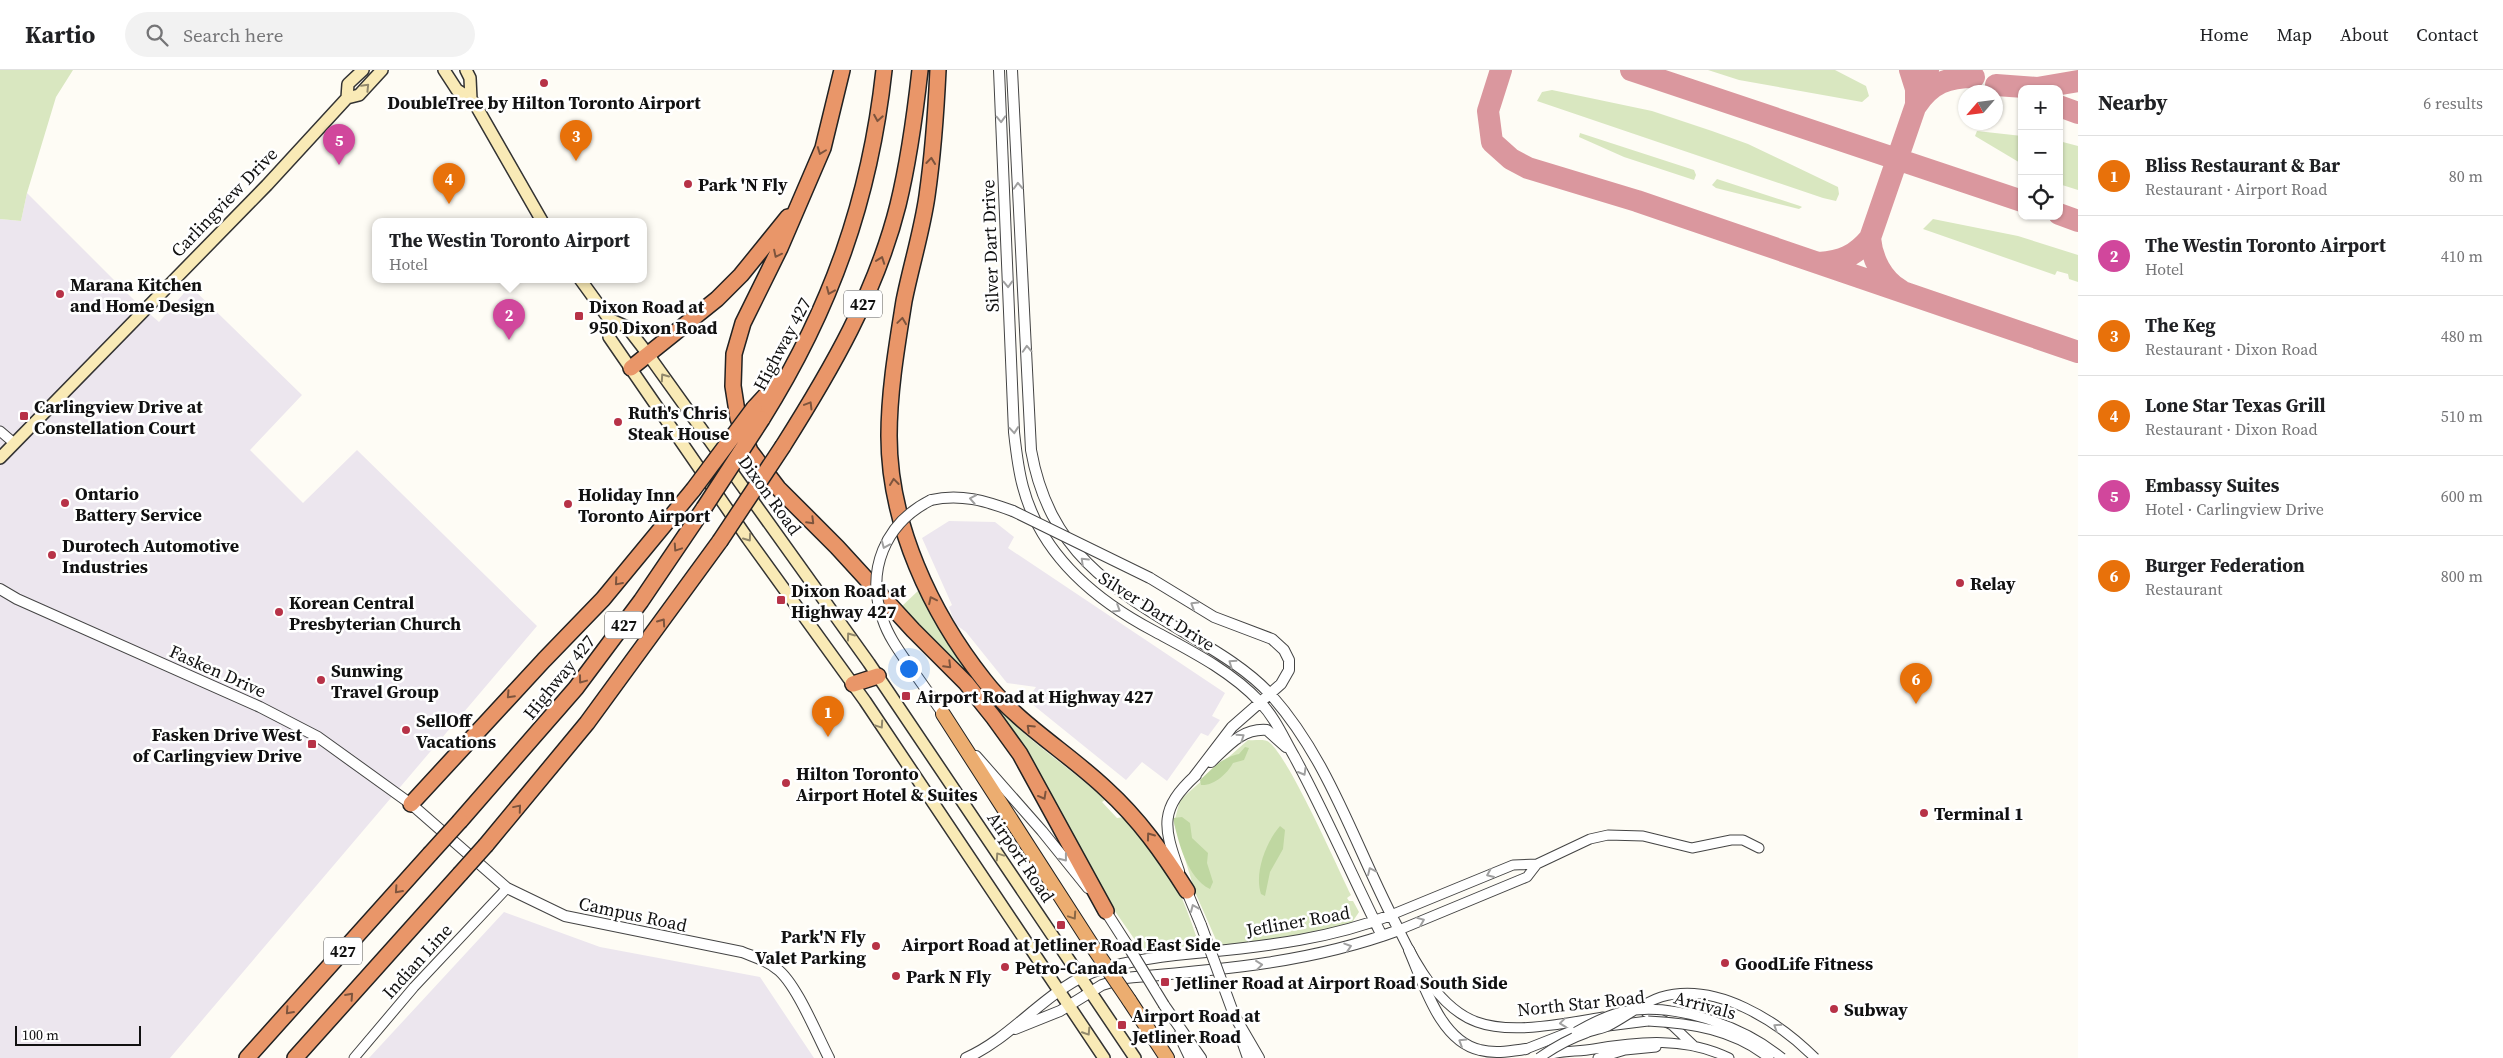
<!DOCTYPE html>
<meta charset="utf-8">
<style>
body{margin:0;font-family:"Source Serif 4",serif;background:#f2f2f2;color:#202124}
.controls{position:absolute;right:15px;top:15px;display:grid;overflow:hidden;border-radius:10px;box-shadow:0 1px 4px #0004}
.controls button{width:45px;height:45px;display:grid;place-items:center;padding:0;border:0;border-bottom:1px solid #e0e0e0;background:#fff;color:#202124;font:25px sans-serif}
.compass{position:absolute;left:1958px;top:15px;width:45px;height:45px;border-radius:50%;background:#fff;box-shadow:0 1px 4px #0004;rotate:242deg}
.scale{position:absolute;left:15px;bottom:12px;width:126px;box-sizing:border-box;padding-left:5px;border:2px solid #111;border-top:0;font-size:14px;line-height:18px;white-space:nowrap;color:#111;-webkit-text-stroke:4px #fff;paint-order:stroke}
.you{position:absolute;left:908px;top:598px;width:18px;height:18px;margin:-12px;border:4px solid #fff;border-radius:50%;background:#1a73e8;box-shadow:0 0 0 8px #1a73e833}
.badge{display:grid;place-items:center;width:32px;height:32px;border-radius:50%;background:#db2777;color:#fff;font-size:16px;font-weight:700}
.pin{position:absolute;translate:-50% -41px;filter:drop-shadow(0 1px 2px #0008)}
.pin::after{content:'';position:absolute;top:26px;width:18px;height:15px;background:inherit;clip-path:polygon(0 0,100% 0,50% 100%)}
.popup{position:absolute;left:372px;top:148px;width:275px;height:65px;box-sizing:border-box;display:grid;place-content:center;border-radius:10px;background:#fff;filter:drop-shadow(0 1px 4px #0005);font-size:16px;white-space:nowrap;color:#757577}
.popup b{font-size:19px;color:#202124}
.popup::after{content:'';position:absolute;left:50%;top:100%;margin-left:-10px;border:10px solid transparent;border-top-color:#fff}
.list{margin:0;padding:0;list-style:none}
h2{display:flex;justify-content:space-between;align-items:center;height:65px;margin:0;padding:0 20px;font-size:21px}
h2 small{font-size:16px;font-weight:400;color:#757577}
.list li{display:grid;grid-template-columns:32px 1fr auto;gap:15px;align-items:center;box-sizing:border-box;height:80px;padding:0 20px;border-top:1px solid #e0e0e0}
.list b{display:block;font-size:19px;white-space:nowrap}
.list p{margin:0;font-size:16px;white-space:nowrap;color:#757577}
.list em{font-size:16px;font-style:normal;color:#757577}
.icon{flex:none;width:28px;height:28px;fill:none;stroke:currentColor;stroke-width:2;stroke-linecap:round;stroke-linejoin:round}
.map{position:relative;flex:none;width:2078px;height:988px;overflow:hidden}
header{display:flex;align-items:center;gap:30px;box-sizing:border-box;height:70px;padding:0 25px;background:#fff;border-bottom:1px solid #e0e0e0}
header strong{font-size:24px}
nav{display:flex;gap:28px;margin-inline-start:auto;font-size:18px}
.search{width:350px;height:45px;background:#f2f2f2;display:flex;align-items:center;gap:12px;box-sizing:border-box;padding:0 18px;border-radius:28px;color:#757577;font-size:19px}
main{display:flex}
aside{flex:1;background:#fff}
.map>svg:first-child{display:block}
.industrial{fill:#ece6ee}
.green{fill:#d9e7c0}
.forest{fill:#bfd7a1}
.lines{fill:none;stroke-linecap:round;stroke-linejoin:round}
.taxiway{stroke:#da979e;stroke-width:22}
.minor-casing{stroke:#444;stroke-width:11}
.tertiary-casing{stroke:#444;stroke-width:12}
.secondary-casing{stroke:#333;stroke-width:14}
.trunk-casing{stroke:#222;stroke-width:16}
.motorway-casing{stroke:#222;stroke-width:18}
.minor{stroke:#fff;stroke-width:9}
.tertiary{stroke:#fff;stroke-width:10}
.secondary{stroke:#f9eab6;stroke-width:11}
.trunk{stroke:#ecad70;stroke-width:14}
.motorway{stroke:#e99669;stroke-width:15}
.minor-bridge-casing{stroke:#444;stroke-width:11;stroke-linecap:butt}
.tertiary-bridge-casing{stroke:#444;stroke-width:12;stroke-linecap:butt}
.trunk-bridge-casing{stroke:#222;stroke-width:16;stroke-linecap:butt}
.motorway-bridge-casing{stroke:#222;stroke-width:18;stroke-linecap:butt}
.minor-bridge{stroke:#fff;stroke-width:9}
.tertiary-bridge{stroke:#fff;stroke-width:10}
.trunk-bridge{stroke:#ecad70;stroke-width:14}
.motorway-bridge{stroke:#e99669;stroke-width:15}
.oneway{stroke:#91886c}
.oneway2{stroke:#7d543d}
.oneway3{stroke:#a0a0a0}
.oneway4{stroke:#896745}
.poi-dot{fill:#b73247;stroke:#fff;stroke-width:2}
.labels{text-anchor:middle;dominant-baseline:central;stroke-width:5;stroke-linejoin:round;paint-order:stroke}
.shield{fill:#fff;stroke:#585858;stroke-width:1}
.shield-label{font-size:16px;font-weight:bold;fill:#111}
.poi-label{font-size:18px;font-weight:bold;fill:#111;stroke:#fff;text-anchor:start}
.street-label{font-size:18px;fill:#111;stroke:#fff}
</style>
<header>
<strong>Kartio</strong>
<div class="search"><svg class="icon" aria-label="search" viewBox="0 0 24 24"><circle cx="10" cy="10" r="6"/><path d="M15 15l6 6"/></svg>Search here</div>
<nav><a>Home</a><a>Map</a><a>About</a><a>Contact</a></nav>
</header>
<main>
<div class="map">
<svg width="2078" height="988" viewBox="0 0 2078 988">
<rect width="100%" height="100%" fill="#fefcf5"/>
<path class="industrial" d="M27 123 135 231 159 252 190 216 302 325 250 380 303 433 357 380 537 556 170 988H0V149L21 151Z
M949 451 995 452 1014 467 1008 478 1225 623 1212 646 1220 650 1208 666 1201 663 1167 711 1142 692 1126 710 1027 630 1036 617 1007 613 966 562 955 554 949 537 952 535 922 468Z
M504 842 600 877 760 907 814 988H369Z"/>
<path class="green" d="M0 0H73L56 27 27 123 21 151 0 149Z
M1708 0H1835L1866 16 1869 26 1862 32 1739 10Z
M1552 20 1652 41 1712 61 1748 74 1838 117 1839 124 1836 131 1823 128 1537 31 1542 22Z
M1977 61 2022 66V94L1975 66Z
M1580 63 1694 100 1696 105 1694 110 1624 87 1579 67Z
M2059 71 2078 76V120L2059 114Z
M1717 109 1800 136 1802 137 1799 139 1716 118 1712 115Z
M1933 149 2018 166 2078 185V212L2069 209 2068 204 2057 201 2055 205 1923 159Z
M920 519C948 574 980 622 1025 664 1051 687 1080 706 1105 730L1102 732 1117 748 1124 747C1145 771 1167 798 1181 826 1189 844 1195 863 1201 881L1179 876 1142 880 1112 837 1020 671 901 537Z
M1248 670C1254 671 1262 669 1267 671 1285 678 1339 801 1351 825L1347 828 1349 831H1353L1359 842 1351 854 1329 860 1220 879 1195 822 1174 753 1180 730Z"/>
<path class="forest" d="M1245 677 1249 678 1244 690 1233 693C1227 704 1214 716 1201 715L1200 710C1213 698 1221 688 1239 684Z
M1182 747 1190 753 1192 768 1208 783 1207 793 1213 812 1210 819C1187 808 1178 771 1173 748Z
M1280 756 1285 760 1283 779 1270 802 1265 826 1261 824C1254 803 1266 772 1280 756Z"/>
<g class="lines">
<path class="taxiway" d="M1501 0 1488 41 1492 72 1511 89 1528 98 1637 131 2078 282
M1631 0 2022 131
M1910 0 1916 19V36C1931 13 1948 7 1974 7
M1996 15 2037 18 2078 11
M2059 36 2078 43
M2059 144 2078 151
M1870 168C1872 189 1882 209 1900 220
M1819 193C1842 191 1855 186 1870 168L1928 0"/>
<g class="minor-casing">
<path id="minor" d="M0 361 14 373
M1537 794 1527 807 1399 860C1415 893 1440 939 1477 952 1512 965 1567 953 1603 947
M1391 845 1513 795 1537 794 1590 769 1608 765 1643 766 1692 778 1731 770H1743L1759 778
M1646 942 1672 955 1694 976
M1608 956 1648 951
M1526 979 1582 957
M1548 985C1563 980 1578 982 1594 979 1639 971 1686 967 1729 988
M354 988 414 917 507 818
M1598 988 1625 980 1656 977"/>
</g>
<g class="tertiary-casing">
<path id="tertiary" d="M999 0 1014 362C1016 380 1018 399 1023 417 1041 485 1095 530 1154 561 1191 581 1231 601 1260 632 1276 649 1283 667 1294 686 1326 745 1352 806 1382 866
M1012 0 1031 380C1049 481 1110 518 1192 567 1219 583 1249 601 1271 625 1331 692 1357 782 1399 860 1310 893 1219 900 1125 908L1102 915 1060 941 1015 959
M931 430C960 423 986 431 1013 441
M1150 508 1214 547 1272 569 1284 580 1289 590V600L1281 614 1232 657 1193 708
M0 519 17 529 260 637 318 667 411 734 507 818 565 846 742 882C754 887 767 890 777 899 796 913 817 965 829 988
M906 591 947 649
M976 686 1042 761 1088 818
M1211 692C1228 676 1242 658 1267 660L1286 677
M1179 801C1163 756 1159 739 1196 705
M1185 817 1201 855
M1103 837 1128 876
M1409 880C1424 914 1440 971 1480 980 1495 984 1511 981 1526 979
M1164 935 1201 988
M1234 945 1259 988
M1179 965 1190 988
M1240 965 1248 988
M966 988C1016 966 1049 915 1102 899 1136 889 1170 885 1206 882 1268 876 1333 868 1391 845"/>
</g>
<g class="secondary-casing">
<path id="secondary" d="M444 0 457 20 471 29 475 34 542 151
M466 0 470 8 471 29
M347 28 348 14 363 0
M580 209 609 249 627 257 647 283 869 593 1135 988
M609 249V267L748 469 865 631 1104 988
M0 388 267 115 347 28 359 25 382 0"/>
</g>
<g class="trunk-casing">
<path id="trunk" d="M943 644 1095 880
M1129 930 1167 988"/>
</g>
<g class="motorway-casing">
<path id="motorway" d="M842 0 823 78 780 178 743 253 734 284 733 316 738 348 750 381 778 418 837 477 913 560 966 613 994 648 1020 684 1106 841
M938 0C936 42 933 84 927 126 922 161 911 196 904 231 897 275 889 321 889 366 889 454 931 543 984 610 1018 654 1066 681 1106 719 1139 749 1163 783 1187 821
M631 298 717 229 741 205 788 147
M754 338 778 312
M762 349C831 239 870 129 884 0
M783 376C831 300 876 223 898 135 909 90 915 45 920 0
M853 614 878 606
M411 734 544 590 603 529 693 420
M460 751 576 618 641 531 704 438
M486 775 587 653 720 471
M247 988 430 784
M295 988 460 804"/>
</g>
<use href="#minor" class="minor"/>
<use href="#tertiary" class="tertiary"/>
<use href="#secondary" class="secondary"/>
<use href="#trunk" class="trunk"/>
<use href="#motorway" class="motorway"/>
<g class="minor-bridge-casing">
<path id="minor-bridge" d="M1648 951C1691 953 1734 960 1769 988
M1576 962C1590 954 1605 946 1621 942 1672 931 1742 955 1782 988
M1539 988C1553 978 1569 969 1586 963 1593 960 1601 959 1608 956 1626 947 1642 933 1661 927 1716 911 1778 951 1815 988"/>
</g>
<g class="tertiary-bridge-casing">
<path id="tertiary-bridge" d="M1013 441 1150 508
M906 591C897 578 888 565 883 550 865 501 885 453 931 430
M1201 855 1234 945
M1128 876 1164 935"/>
</g>
<g class="trunk-bridge-casing">
<path id="trunk-bridge" d="M1095 880 1129 930"/>
</g>
<g class="motorway-bridge-casing">
<path id="motorway-bridge" d="M693 420 754 338
M704 438 762 349
M720 471 783 376
M430 784 460 751
M460 804 486 775"/>
</g>
<use href="#minor-bridge" class="minor-bridge"/>
<use href="#tertiary-bridge" class="tertiary-bridge"/>
<use href="#trunk-bridge" class="trunk-bridge"/>
<use href="#motorway-bridge" class="motorway-bridge"/>
</g>
<defs><path id="oneway-chevron" d="M-2-3.5L2.5 0L-2 3.5" fill="none" stroke-width="1.6" stroke-linecap="round" stroke-linejoin="round" transform="scale(1.25)"/></defs>
<g class="oneway">
<use href="#oneway-chevron" transform="translate(366 17) rotate(-46)"/>
<use href="#oneway-chevron" transform="translate(664 307) rotate(-125)"/>
<use href="#oneway-chevron" transform="translate(748 468) rotate(55)"/>
<use href="#oneway-chevron" transform="translate(850 566) rotate(-126)"/>
<use href="#oneway-chevron" transform="translate(880 655) rotate(56)"/>
<use href="#oneway-chevron" transform="translate(999 786) rotate(-124)"/>
<use href="#oneway-chevron" transform="translate(1087 962) rotate(57)"/>
</g>
<g class="oneway2">
<use href="#oneway-chevron" transform="translate(878 48) rotate(100)"/>
<use href="#oneway-chevron" transform="translate(821 81) rotate(111)"/>
<use href="#oneway-chevron" transform="translate(931 91) rotate(-84)"/>
<use href="#oneway-chevron" transform="translate(777 184) rotate(116)"/>
<use href="#oneway-chevron" transform="translate(881 190) rotate(-70)"/>
<use href="#oneway-chevron" transform="translate(830 221) rotate(113)"/>
<use href="#oneway-chevron" transform="translate(902 251) rotate(-82)"/>
<use href="#oneway-chevron" transform="translate(809 335) rotate(-59)"/>
<use href="#oneway-chevron" transform="translate(894 412) rotate(-97)"/>
<use href="#oneway-chevron" transform="translate(811 451) rotate(45)"/>
<use href="#oneway-chevron" transform="translate(677 478) rotate(124)"/>
<use href="#oneway-chevron" transform="translate(618 512) rotate(131)"/>
<use href="#oneway-chevron" transform="translate(932 530) rotate(-116)"/>
<use href="#oneway-chevron" transform="translate(662 552) rotate(-55)"/>
<use href="#oneway-chevron" transform="translate(948 595) rotate(45)"/>
<use href="#oneway-chevron" transform="translate(582 610) rotate(127)"/>
<use href="#oneway-chevron" transform="translate(510 625) rotate(133)"/>
<use href="#oneway-chevron" transform="translate(1030 658) rotate(-137)"/>
<use href="#oneway-chevron" transform="translate(1043 726) rotate(61)"/>
<use href="#oneway-chevron" transform="translate(518 738) rotate(-50)"/>
<use href="#oneway-chevron" transform="translate(1150 766) rotate(-126)"/>
<use href="#oneway-chevron" transform="translate(398 820) rotate(132)"/>
<use href="#oneway-chevron" transform="translate(350 926) rotate(-48)"/>
<use href="#oneway-chevron" transform="translate(289 941) rotate(132)"/>
</g>
<g class="oneway3">
<use href="#oneway-chevron" transform="translate(1001 49) rotate(88)"/>
<use href="#oneway-chevron" transform="translate(1018 116) rotate(-93)"/>
<use href="#oneway-chevron" transform="translate(1008 214) rotate(88)"/>
<use href="#oneway-chevron" transform="translate(1027 279) rotate(-93)"/>
<use href="#oneway-chevron" transform="translate(1014 360) rotate(85)"/>
<use href="#oneway-chevron" transform="translate(973 429) rotate(-169)"/>
<use href="#oneway-chevron" transform="translate(885 475) rotate(113)"/>
<use href="#oneway-chevron" transform="translate(1084 491) rotate(-136)"/>
<use href="#oneway-chevron" transform="translate(1194 535) rotate(-148)"/>
<use href="#oneway-chevron" transform="translate(1117 539) rotate(32)"/>
<use href="#oneway-chevron" transform="translate(1232 593) rotate(-145)"/>
<use href="#oneway-chevron" transform="translate(1241 667) rotate(-34)"/>
<use href="#oneway-chevron" transform="translate(1303 702) rotate(60)"/>
<use href="#oneway-chevron" transform="translate(1064 788) rotate(52)"/>
<use href="#oneway-chevron" transform="translate(1371 801) rotate(-115)"/>
<use href="#oneway-chevron" transform="translate(1490 804) rotate(157)"/>
<use href="#oneway-chevron" transform="translate(1194 838) rotate(-113)"/>
<use href="#oneway-chevron" transform="translate(1421 851) rotate(-22)"/>
<use href="#oneway-chevron" transform="translate(1348 877) rotate(-18)"/>
<use href="#oneway-chevron" transform="translate(1259 895) rotate(-6)"/>
<use href="#oneway-chevron" transform="translate(1563 953) rotate(173)"/>
<use href="#oneway-chevron" transform="translate(1777 957) rotate(-147)"/>
<use href="#oneway-chevron" transform="translate(1462 972) rotate(-148)"/>
</g>
<use class="oneway4" href="#oneway-chevron" transform="translate(1073 846) rotate(56)"/>
<g class="poi-dot">
<circle cx="544" cy="13" r="5"/>
<circle cx="688" cy="114" r="5"/>
<circle cx="60" cy="224" r="5"/>
<rect x="574" y="241" width="10" height="10" rx="2.5"/>
<rect x="19" y="341" width="10" height="10" rx="2.5"/>
<circle cx="618" cy="352" r="5"/>
<circle cx="65" cy="433" r="5"/>
<circle cx="568" cy="434" r="5"/>
<circle cx="52" cy="485" r="5"/>
<circle cx="1960" cy="513" r="5"/>
<rect x="776" y="525" width="10" height="10" rx="2.5"/>
<circle cx="279" cy="542" r="5"/>
<circle cx="321" cy="610" r="5"/>
<rect x="901" y="621" width="10" height="10" rx="2.5"/>
<circle cx="406" cy="660" r="5"/>
<rect x="307" y="669" width="10" height="10" rx="2.5"/>
<circle cx="786" cy="713" r="5"/>
<circle cx="1924" cy="743" r="5"/>
<rect x="1056" y="850" width="10" height="10" rx="2.5"/>
<circle cx="876" cy="876" r="5"/>
<circle cx="1725" cy="893" r="5"/>
<circle cx="1005" cy="897" r="5"/>
<circle cx="896" cy="906" r="5"/>
<rect x="1160" y="907" width="10" height="10" rx="2.5"/>
<circle cx="1834" cy="939" r="5"/>
<rect x="1117" y="950" width="10" height="10" rx="2.5"/>
</g>
<g class="labels">
<g class="shield">
<rect x="844" y="220.5" width="38" height="27" rx="4"/>
<rect x="605" y="541.5" width="38" height="27" rx="4"/>
<rect x="324" y="867.5" width="38" height="27" rx="4"/>
</g>
<g class="shield-label">
<text x="863" y="234">427</text>
<text x="624" y="555">427</text>
<text x="343" y="881">427</text>
</g>
<g class="poi-label">
<text x="544" y="32" text-anchor="middle">DoubleTree by Hilton Toronto Airport</text>
<text x="698" y="114">Park 'N Fly</text>
<text x="70" y="214">Marana Kitchen<tspan x="70" dy="21">and Home Design</tspan></text>
<text x="589" y="236">Dixon Road at<tspan x="589" dy="21">950 Dixon Road</tspan></text>
<text x="34" y="336">Carlingview Drive at<tspan x="34" dy="21">Constellation Court</tspan></text>
<text x="628" y="342">Ruth's Chris<tspan x="628" dy="21">Steak House</tspan></text>
<text x="75" y="423">Ontario<tspan x="75" dy="21">Battery Service</tspan></text>
<text x="578" y="424">Holiday Inn<tspan x="578" dy="21">Toronto Airport</tspan></text>
<text x="62" y="475">Durotech Automotive<tspan x="62" dy="21">Industries</tspan></text>
<text x="1970" y="513">Relay</text>
<text x="791" y="520">Dixon Road at<tspan x="791" dy="21">Highway 427</tspan></text>
<text x="289" y="532">Korean Central<tspan x="289" dy="21">Presbyterian Church</tspan></text>
<text x="331" y="600">Sunwing<tspan x="331" dy="21">Travel Group</tspan></text>
<text x="916" y="626">Airport Road at Highway 427</text>
<text x="416" y="650">SellOff<tspan x="416" dy="21">Vacations</tspan></text>
<text x="302" y="664" text-anchor="end">Fasken Drive West<tspan x="302" dy="21">of Carlingview Drive</tspan></text>
<text x="796" y="703">Hilton Toronto<tspan x="796" dy="21">Airport Hotel &amp; Suites</tspan></text>
<text x="1934" y="743">Terminal 1</text>
<text x="866" y="866" text-anchor="end">Park'N Fly<tspan x="866" dy="21">Valet Parking</tspan></text>
<text x="1061" y="874" text-anchor="middle">Airport Road at Jetliner Road East Side</text>
<text x="1735" y="893">GoodLife Fitness</text>
<text x="1015" y="897">Petro-Canada</text>
<text x="906" y="906">Park N Fly</text>
<text x="1175" y="912">Jetliner Road at Airport Road South Side</text>
<text x="1844" y="939">Subway</text>
<text x="1132" y="945">Airport Road at<tspan x="1132" dy="21">Jetliner Road</tspan></text>
</g>
<g class="street-label">
<text transform="translate(224 132) rotate(-46)">Carlingview Drive</text>
<text transform="translate(990 176) rotate(-92)">Silver Dart Drive</text>
<text transform="translate(782 274) rotate(-62)">Highway 427</text>
<text transform="translate(770 425) rotate(54)">Dixon Road</text>
<text transform="translate(1157 541) rotate(32)">Silver Dart Drive</text>
<text transform="translate(218 601) rotate(24)">Fasken Drive</text>
<text transform="translate(559 607) rotate(-51)">Highway 427</text>
<text transform="translate(1021 787) rotate(56)">Airport Road</text>
<text transform="translate(633 844) rotate(12)">Campus Road</text>
<text transform="translate(1298 851) rotate(-10)">Jetliner Road</text>
<text transform="translate(417 891) rotate(-48)">Indian Line</text>
<text transform="translate(1581 933) rotate(-6)">North Star Road</text>
<text transform="translate(1705 935) rotate(15)">Arrivals</text>
</g>
</g>
</svg>
<div class="controls">
<button>+</button>
<button>−</button>
<button><svg class="icon" aria-label="locate" viewBox="0 0 24 24"><circle cx="12" cy="12" r="6"/><path d="M12 2v4M12 18v4M2 12h4M18 12h4"/></svg></button>
</div>
<svg class="compass" viewBox="-18 -18 36 36"><path d="M0-13l5 13h-10z" fill="#e53935"/><path d="M0 13l5-13h-10z" fill="#757577"/></svg>
<div class="scale">100 m</div>
<div class="you"></div>
<div class="pin badge" style="left:828px;top:667px;background:#e8710a">1</div>
<div class="pin badge" style="left:509px;top:270px;background:#d1479c">2</div>
<div class="popup"><b>The Westin Toronto Airport</b>Hotel</div>
<div class="pin badge" style="left:576px;top:91px;background:#e8710a">3</div>
<div class="pin badge" style="left:449px;top:134px;background:#e8710a">4</div>
<div class="pin badge" style="left:339px;top:95px;background:#d1479c">5</div>
<div class="pin badge" style="left:1916px;top:634px;background:#e8710a">6</div>
</div>
<aside>
<h2>Nearby<small>6 results</small></h2>
<ul class="list">
<li><span class="badge" style="background:#e8710a">1</span><div><b>Bliss Restaurant &amp; Bar</b><p>Restaurant · Airport Road</p></div><em>80 m</em></li>
<li><span class="badge" style="background:#d1479c">2</span><div><b>The Westin Toronto Airport</b><p>Hotel</p></div><em>410 m</em></li>
<li><span class="badge" style="background:#e8710a">3</span><div><b>The Keg</b><p>Restaurant · Dixon Road</p></div><em>480 m</em></li>
<li><span class="badge" style="background:#e8710a">4</span><div><b>Lone Star Texas Grill</b><p>Restaurant · Dixon Road</p></div><em>510 m</em></li>
<li><span class="badge" style="background:#d1479c">5</span><div><b>Embassy Suites</b><p>Hotel · Carlingview Drive</p></div><em>600 m</em></li>
<li><span class="badge" style="background:#e8710a">6</span><div><b>Burger Federation</b><p>Restaurant</p></div><em>800 m</em></li>
</ul>
</aside>
</main>
